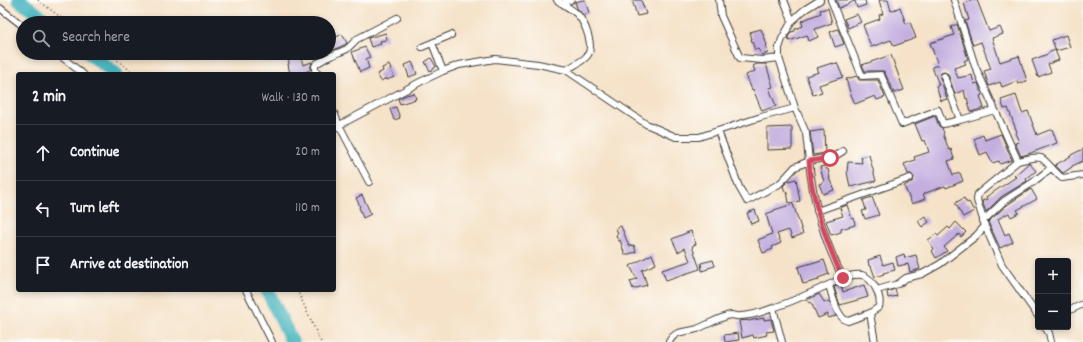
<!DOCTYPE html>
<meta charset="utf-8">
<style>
body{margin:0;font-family:Dekko,sans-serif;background:#20242c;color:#f1f3f6}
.controls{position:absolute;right:12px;bottom:12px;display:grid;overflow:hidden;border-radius:4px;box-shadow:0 2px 6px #0003}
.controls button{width:36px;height:36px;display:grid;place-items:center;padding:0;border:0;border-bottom:1px solid #363941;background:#171b24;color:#f1f3f6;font:20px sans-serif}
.stop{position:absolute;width:12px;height:12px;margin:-9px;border:3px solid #d1495b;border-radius:50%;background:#fff}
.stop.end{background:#d1495b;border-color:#fff;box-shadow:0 1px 4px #0008}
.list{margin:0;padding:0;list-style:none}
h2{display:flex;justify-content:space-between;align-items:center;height:52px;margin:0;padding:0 16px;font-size:17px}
h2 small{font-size:13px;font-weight:400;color:#9ea1a6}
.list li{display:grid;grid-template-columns:26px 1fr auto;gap:12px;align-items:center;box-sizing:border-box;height:56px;padding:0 16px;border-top:1px solid #363941}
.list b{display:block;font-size:15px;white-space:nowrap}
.list em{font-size:13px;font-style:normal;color:#9ea1a6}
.icon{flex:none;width:22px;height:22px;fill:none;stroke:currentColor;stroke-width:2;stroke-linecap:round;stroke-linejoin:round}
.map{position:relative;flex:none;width:1083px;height:342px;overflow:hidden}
.search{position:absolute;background:#171b24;box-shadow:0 2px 6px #0003;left:16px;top:16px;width:320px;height:44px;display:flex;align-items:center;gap:10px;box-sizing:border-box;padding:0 14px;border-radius:22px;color:#9ea1a6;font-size:15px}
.panel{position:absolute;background:#171b24;box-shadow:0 2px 6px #0003;left:16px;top:72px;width:320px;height:220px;border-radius:4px}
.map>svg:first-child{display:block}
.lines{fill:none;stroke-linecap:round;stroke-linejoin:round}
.river{stroke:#45b4be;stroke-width:14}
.building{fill:#c3aedf}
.street-casing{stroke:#3d3a36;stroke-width:8}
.path{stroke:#3d3a36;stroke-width:1.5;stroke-dasharray:1 3;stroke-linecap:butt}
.street{stroke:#fff;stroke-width:6}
.route{stroke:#d1495b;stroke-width:5}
</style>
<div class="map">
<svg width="1083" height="342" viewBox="0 0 1083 342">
<rect width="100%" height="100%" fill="#fdfcf7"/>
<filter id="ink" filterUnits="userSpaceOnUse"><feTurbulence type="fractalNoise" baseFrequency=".025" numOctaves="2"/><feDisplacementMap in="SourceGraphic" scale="8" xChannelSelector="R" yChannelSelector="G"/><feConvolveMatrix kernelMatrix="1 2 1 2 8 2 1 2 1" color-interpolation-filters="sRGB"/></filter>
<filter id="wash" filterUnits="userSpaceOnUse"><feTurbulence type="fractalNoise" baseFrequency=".012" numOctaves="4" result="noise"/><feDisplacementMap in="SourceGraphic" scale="16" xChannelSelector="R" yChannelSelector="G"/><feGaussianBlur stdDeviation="0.9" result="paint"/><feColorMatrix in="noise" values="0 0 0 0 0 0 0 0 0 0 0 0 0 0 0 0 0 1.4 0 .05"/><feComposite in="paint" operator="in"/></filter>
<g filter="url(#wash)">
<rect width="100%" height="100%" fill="#f5e2c8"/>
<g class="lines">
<path class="river" d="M19 0 49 23
M89 53 116 74
M267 290 292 342"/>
</g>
<g id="blocks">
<path class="building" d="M583 0H585L589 13 583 15 577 8 575 2Z
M632 0H641L646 14 637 16Z
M836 0H865L866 5 857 8 855 1 839 8Z
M879 0H888L891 11 900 7 906 24 910 22 916 38 894 46 891 40 871 47 863 25 880 19 879 15 883 14Z
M972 0H977L989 31 1000 27 1003 34 992 38 1000 62 1019 56 1027 81 1018 84 1017 81 1002 87 1000 82 989 86 984 71 991 69 981 42 973 45 965 21 969 20 964 3Z
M828 8 832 23 815 29 818 37 809 41 807 35 789 41 788 37 791 32 795 31V29L803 26 801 21 821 13 820 10Z
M857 14 861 22 848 28 844 19Z
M957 24 968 59 964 61 966 64 954 68 958 78 972 75 974 84 978 83 982 95 980 96 984 108 971 112 967 98 966 99 964 90 955 94 948 74 944 72 941 73 940 77 947 99 941 101 936 86 939 85 932 67 938 65 930 43 954 35 951 27Z
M761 29 767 45 766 46 768 53 762 55 758 49 755 50 751 39H752L750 32Z
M838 29 844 44 835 47 830 32Z
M386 33 387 40 380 41 381 44 371 47 368 38Z
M342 34 347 43 344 45 329 52V41Z
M1066 35 1070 47 1056 51 1052 40Z
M365 47 370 57 366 59 369 68 360 72 352 52Z
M1055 50 1059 60 1048 64 1051 72 1038 77 1032 60 1048 54V53Z
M300 54 303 65 312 62 310 70 305 72 306 74H290L288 64H289L288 57Z
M891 55 904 90 894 93 884 71H865L862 65Z
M431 58 436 67 430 71 425 62Z
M412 62 417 74 409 77 405 65Z
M832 63V64L837 63 843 77 819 85 822 92 813 95 806 76 819 72 817 68Z
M757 64H766L773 87 769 88 776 106 762 111 753 89 752 90 746 75 755 71 753 66Z
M389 65 394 77 387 80 386 78 381 81 377 74 383 71 382 68Z
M857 76 859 80H878L885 97 877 100 875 96 855 104 850 92 846 79Z
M414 93 416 99 400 104 398 99 406 95Z
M1016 95 1022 113 1028 111 1037 135 1052 129 1057 143 1028 154 1021 156 1015 143 1019 142 1015 133 1017 132 1008 108 1004 109 1001 100Z
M396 107 400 118 394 120 390 109Z
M935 116 939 126 942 128 944 133 943 134 949 150 951 149 954 159 948 161 953 175 960 173 963 181 946 188 945 186 923 194 925 199 912 204 904 186 913 181 914 177 911 174H908L904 164 915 160 914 157 929 152 925 140 922 141 915 124Z
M792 127V149L767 150V128Z
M824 130 825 153 813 155 810 132Z
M1001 134 1012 160 1000 164 999 161 992 163 987 152 980 155 974 139 983 135 985 140Z
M1083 149V161L1072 166V167L1063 173 1055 165 1071 156V155Z
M869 155 876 181 850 187 847 172 848 162 862 163 861 157Z
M1029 163 1036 171 1026 179 1027 181 1001 197 986 212 982 201 987 199 986 197 1016 177 1014 176Z
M825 166 826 169H828L830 178H829L834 190 823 194 819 184 824 182 820 167Z
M796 179 800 201 789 203 787 191 785 192 783 186 788 181Z
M1031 189 1037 199 1017 210 1019 213 1011 217 1009 213 998 219 1005 235 1009 233 1013 242 1000 248 988 222 1007 205Z
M362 195 371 214 363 218 359 207 360 206 356 198Z
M872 197 879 215 865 219 862 211 866 210 863 200Z
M964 198 967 203 969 202 974 211 963 217 955 203Z
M793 204 803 234 792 238 789 230 777 234 781 243 772 247 773 249 763 253 758 240 772 234 766 214 774 211V210Z
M847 205 852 219 854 218 855 225 841 229V232L831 235 826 221 843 216 840 208Z
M755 210 759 221 751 224 747 213Z
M925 216 929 222 922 227 918 221Z
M956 222 966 232 961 237 959 234 944 247 947 251 936 258 932 251 934 249 928 240 936 234 938 236 948 227 950 229Z
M621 226 629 246 634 245 636 252 625 255 620 240 618 241 616 235 618 234 616 228Z
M691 231 696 244 692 246 700 269 666 280 662 270 690 261 685 248 678 252 672 239Z
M652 254 656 264 642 270 647 285 633 289 630 281 637 279 630 266Z
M904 254 905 258 916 255 920 269 910 272 908 264 898 266 896 257Z
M880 256 883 265 893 262 895 270 883 273 884 274 875 277 871 266H869L868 260Z
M713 260 715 266 708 268V269L702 271 701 263Z
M824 260 829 274 818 278 819 280 803 284 798 267 815 262V263Z
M841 284 843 292 864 285 868 297 840 305 834 287Z
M895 289 897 296 888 298 887 292Z
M819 294 824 302 829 301 836 316 828 318V314L818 318 811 302 809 303 807 300Z
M764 318V320L771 319 774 331 766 332 767 335 754 338 753 335 742 338 739 321 748 320V321Z
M738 333 739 340 725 342 724 335Z"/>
</g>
</g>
<g filter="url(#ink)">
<use href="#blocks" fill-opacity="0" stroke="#3d3a36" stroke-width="1"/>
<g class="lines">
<g class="street-casing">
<path id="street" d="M557 0C564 5 572 9 578 15 585 23 595 47 587 56 582 62 572 66 566 70
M719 0 721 16 740 58 762 60 779 58
M784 0 792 21
M831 0 862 76 881 75 902 124 938 110 943 124 960 120
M954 0 975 66 1018 161C1025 160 1034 156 1041 158 1045 159 1056 174 1062 178L1083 175
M561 3 571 0
M0 8 23 26
M432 43 443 71
M422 47 451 35
M57 53 83 74
M318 74 315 70V66L316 64 326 58 347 49 357 39 397 18
M944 76 960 120 995 110
M334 113 339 125 369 182
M334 128 420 82 443 71 459 65 495 59 538 64 566 70 646 124 676 137H699L761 117 795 108
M718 131 739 187 747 201 779 184 785 178 795 167 809 161 806 133 795 108 779 58V48L782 39 792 21 804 10 820 0
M1018 161 978 194 977 200 985 226 1002 265 1038 316
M817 211 910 178
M983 221 1004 201 1032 183 1051 168
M829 285C832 295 837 319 848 321L870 313 879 307C882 297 873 278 862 275 856 274 848 276 843 278 824 241 813 202 809 161L835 156 843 151
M246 290 272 342
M877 290 898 284 906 278 922 274 940 264 976 236 985 226
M773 308 782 342
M1068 311 1083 304
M870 313 875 342
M1045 327 1049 333 1051 342
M669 342C676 329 685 333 697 329 707 325 722 316 731 315 734 315 737 317 740 316 751 316 763 312 773 308 797 300 820 289 843 278"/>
</g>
<path class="path" d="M38 0 68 23
M108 53 135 74
M297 290 321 342"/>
<use href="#street" class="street"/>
</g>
</g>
<g class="lines" filter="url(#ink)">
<path class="route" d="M830 158 809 161C810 169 810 178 812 186 818 217 829 249 843 278"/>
</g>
</svg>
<div class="controls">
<button>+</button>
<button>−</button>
</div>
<div class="stop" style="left:830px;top:158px"></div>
<div class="stop end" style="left:843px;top:278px"></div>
<div class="search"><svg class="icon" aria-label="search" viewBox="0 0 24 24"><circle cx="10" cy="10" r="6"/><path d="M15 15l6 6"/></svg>Search here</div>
<section class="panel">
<h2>2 min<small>Walk · 130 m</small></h2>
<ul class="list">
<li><svg class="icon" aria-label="ahead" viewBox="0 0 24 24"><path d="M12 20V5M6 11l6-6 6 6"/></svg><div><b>Continue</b></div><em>20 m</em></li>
<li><svg class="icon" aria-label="left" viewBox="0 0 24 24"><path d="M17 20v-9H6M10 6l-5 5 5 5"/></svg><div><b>Turn left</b></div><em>110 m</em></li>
<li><svg class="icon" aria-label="arrive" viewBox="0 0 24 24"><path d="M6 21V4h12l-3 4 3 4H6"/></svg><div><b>Arrive at destination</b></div></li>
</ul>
</section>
</div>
